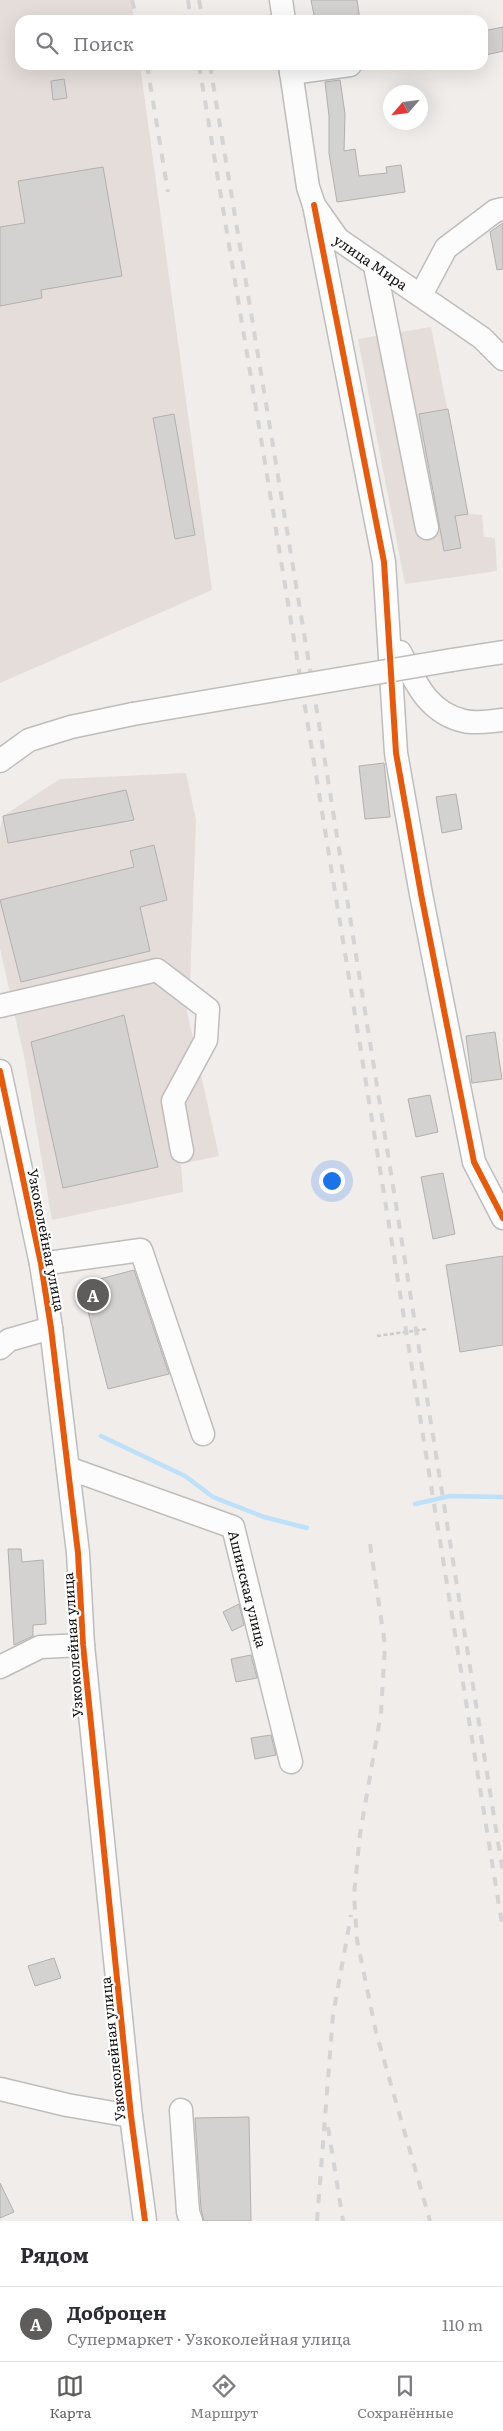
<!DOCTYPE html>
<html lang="ru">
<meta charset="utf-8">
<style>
body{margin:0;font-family:Literata,serif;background:#f2f2f3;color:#2b2b33}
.compass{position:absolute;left:383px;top:85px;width:45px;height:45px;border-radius:50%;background:#fff;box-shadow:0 5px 20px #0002;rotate:242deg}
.you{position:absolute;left:331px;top:1180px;width:18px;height:18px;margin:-12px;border:4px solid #fff;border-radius:50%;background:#1a73e8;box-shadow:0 0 0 8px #1a73e833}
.badge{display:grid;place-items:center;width:32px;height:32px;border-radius:50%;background:#5e5d5b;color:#fff;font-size:16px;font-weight:700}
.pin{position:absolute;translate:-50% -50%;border:2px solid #fff;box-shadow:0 1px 5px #0006}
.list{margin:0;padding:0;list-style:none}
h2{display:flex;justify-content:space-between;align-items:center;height:65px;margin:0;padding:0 20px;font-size:21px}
h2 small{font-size:16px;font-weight:400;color:#7c7c81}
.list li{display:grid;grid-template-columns:32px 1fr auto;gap:15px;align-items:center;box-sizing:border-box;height:75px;padding:0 20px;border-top:1px solid #e1e1e2}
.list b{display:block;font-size:19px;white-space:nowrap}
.list p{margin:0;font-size:16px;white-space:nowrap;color:#7c7c81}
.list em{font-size:16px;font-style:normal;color:#7c7c81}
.icon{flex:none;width:28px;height:28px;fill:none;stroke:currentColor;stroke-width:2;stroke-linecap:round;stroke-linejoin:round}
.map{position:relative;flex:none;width:503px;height:2221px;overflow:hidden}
.search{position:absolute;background:#fff;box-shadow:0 5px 20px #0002;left:15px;right:15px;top:15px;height:55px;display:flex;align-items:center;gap:12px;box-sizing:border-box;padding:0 18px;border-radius:15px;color:#7c7c81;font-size:19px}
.sheet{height:140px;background:#fff}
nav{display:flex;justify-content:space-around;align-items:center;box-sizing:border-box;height:70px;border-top:1px solid #e1e1e2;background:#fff;font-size:14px;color:#7c7c81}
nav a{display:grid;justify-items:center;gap:2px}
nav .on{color:#5e5d5b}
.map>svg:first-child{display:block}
.built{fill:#e4ddd9}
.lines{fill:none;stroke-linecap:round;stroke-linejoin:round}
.stream{stroke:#bee0f8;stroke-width:4.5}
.building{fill:#d4d2d1;stroke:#b2b0ae}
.minor-casing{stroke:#bfbdbc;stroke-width:25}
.path{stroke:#cbcbca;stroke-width:2.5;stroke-dasharray:4 2.5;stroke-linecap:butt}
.minor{stroke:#fdfcfc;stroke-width:22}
.rail{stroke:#d5d4d4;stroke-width:4;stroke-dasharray:9 9;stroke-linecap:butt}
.minor-bridge-casing{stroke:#bfbdbc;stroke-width:25;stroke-linecap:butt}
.minor-bridge{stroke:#fdfcfc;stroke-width:22}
.cycleway-casing{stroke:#fff;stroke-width:9}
.cycleway{stroke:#e8590c;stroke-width:6}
.labels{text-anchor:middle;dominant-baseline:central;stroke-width:4.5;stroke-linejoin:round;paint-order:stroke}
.street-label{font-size:14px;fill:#100f0e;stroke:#fff}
</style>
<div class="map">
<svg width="503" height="2221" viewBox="0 0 503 2221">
<rect width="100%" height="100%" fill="#f0edeb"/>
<path class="built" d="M0 0H131L134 20H20V65H140L212 590 0 683Z
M431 327 468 514 482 515 484 537 495 538 497 571 405 584 358 339Z
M186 773 196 820 190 983 184 998 219 1156 181 1164 183 1192 52 1220 25 1061 0 948V829L3 816 60 779Z"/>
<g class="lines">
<path class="stream" d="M101 1436 185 1476 213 1497 264 1517 307 1528
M415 1504 450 1496 503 1497"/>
</g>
<path class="building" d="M311 0H357L360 20H315Z
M503 27V51L486 55 483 31Z
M64 79 67 98 53 100 51 81Z
M340 80 345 114 344 151 355 149 359 176 387 173 386 167 401 165 405 192 337 202 329 153V116L325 82Z
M103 167 122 276 41 290 42 298 0 306V227L25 223 18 181Z
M503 223V269L497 270 490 232Z
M448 409 468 514 455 516 461 548 444 551 419 414Z
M174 414 195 535 175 539 153 418Z
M384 763 390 817 365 819 359 766Z
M126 790 134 820 8 843 3 816Z
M456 794 462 829 442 833 436 797Z
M154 845 167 900 140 907 150 951 21 982 0 900 134 867 130 851Z
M124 1015 158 1167 63 1188 31 1042Z
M495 1032 502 1079 472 1083 466 1036Z
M430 1095 438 1132 416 1137 408 1099Z
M443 1173 455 1234 433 1239 421 1177Z
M503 1256V1345L460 1352 446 1265Z
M134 1270 169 1374 108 1389 81 1284Z
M8 1549H21L22 1562 43 1560 46 1624 33 1625V1636L14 1645Z
M239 1604 244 1625 232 1631 223 1612Z
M251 1655 257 1678 236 1682 231 1659Z
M271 1735 276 1755 255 1759 251 1738Z
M54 1958 61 1978 35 1986 28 1966Z
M249 2117 251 2221H204L201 2209 195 2118Z
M0 2183 14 2212 0 2218Z"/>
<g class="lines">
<g class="minor-casing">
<g id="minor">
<path d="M281 0 284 20"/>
<path id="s1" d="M290 65 308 187 314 205 338 239 482 338 503 359"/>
<path d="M291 73 350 65"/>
<path d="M314 205 384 562 396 753 421 894 474 1162 503 1218"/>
<path d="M375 266 427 528"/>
<path d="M421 295 446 248 495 211 503 209"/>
<path d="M400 652C415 682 428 713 464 721 476 724 491 721 503 720"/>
<path d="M452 660 503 652"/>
<path d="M0 761 29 740 71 727 133 714"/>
<path d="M0 1006 157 970 208 1009 206 1040 173 1101 182 1151"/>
<path d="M0 1071 41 1264 51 1328 78 1553 83 1645 131 2116 145 2221"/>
<path d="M41 1264 141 1250 203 1434"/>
<path d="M0 1348 9 1340 51 1328"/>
<path id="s2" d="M68 1468 233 1527 291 1762"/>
<path d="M0 1667 40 1647 83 1645"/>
<path d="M0 2089 67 2105 131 2116"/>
<path d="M181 2110 188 2212 191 2221"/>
</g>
</g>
<path class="path" d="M377 1336 427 1329"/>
<use href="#minor" class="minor"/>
<path class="rail" d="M132 0 137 20
M188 0 191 20
M199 0 203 20
M147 65 168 192
M199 65C303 686 402 1308 503 1930
M210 65 320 730 503 1873
M370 1544 385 1645 381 1713 360 1834 354 1895 357 1940 376 2032 430 2221
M328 2127 343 2221
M317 2221 333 2015 351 1915"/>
<g class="minor-bridge-casing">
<path id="minor-bridge" d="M133 714 452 660"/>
</g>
<use href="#minor-bridge" class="minor-bridge"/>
<g class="cycleway-casing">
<path id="cycleway" d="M314 205 384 562 396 753 421 894 474 1162 503 1218
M0 1071 41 1264 51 1328 78 1553 83 1645 131 2116 145 2221"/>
</g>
<use href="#cycleway" class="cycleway"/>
</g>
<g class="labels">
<g class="street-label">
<text stroke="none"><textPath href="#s1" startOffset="224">улица Мира</textPath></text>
<text transform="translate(47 1240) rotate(79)">Узкоколейная улица</text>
<text stroke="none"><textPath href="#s2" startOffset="239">Ашинская улица</textPath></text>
<text transform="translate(72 1645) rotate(-94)">Узкоколейная улица</text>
<text transform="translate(112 2049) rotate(-96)">Узкоколейная улица</text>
</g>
</g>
</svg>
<svg class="compass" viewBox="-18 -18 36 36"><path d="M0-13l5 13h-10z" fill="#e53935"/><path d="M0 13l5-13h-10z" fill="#7c7c81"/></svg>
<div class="you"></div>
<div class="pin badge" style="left:93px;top:1295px">A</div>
<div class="search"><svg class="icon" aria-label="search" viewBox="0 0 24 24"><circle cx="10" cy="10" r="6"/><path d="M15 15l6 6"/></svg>Поиск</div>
</div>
<section class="sheet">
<h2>Рядом<small></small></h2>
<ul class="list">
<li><span class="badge">A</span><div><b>Доброцен</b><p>Супермаркет · Узкоколейная улица</p></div><em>110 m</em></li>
</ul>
</section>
<nav>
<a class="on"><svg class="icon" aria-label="map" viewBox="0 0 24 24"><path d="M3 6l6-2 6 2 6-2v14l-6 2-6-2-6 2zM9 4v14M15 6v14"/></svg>Карта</a>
<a><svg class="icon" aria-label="directions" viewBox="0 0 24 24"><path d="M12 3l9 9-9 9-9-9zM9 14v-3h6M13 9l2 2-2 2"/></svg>Маршрут</a>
<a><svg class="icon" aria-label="saved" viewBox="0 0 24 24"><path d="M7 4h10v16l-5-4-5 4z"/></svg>Сохранённые</a>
</nav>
